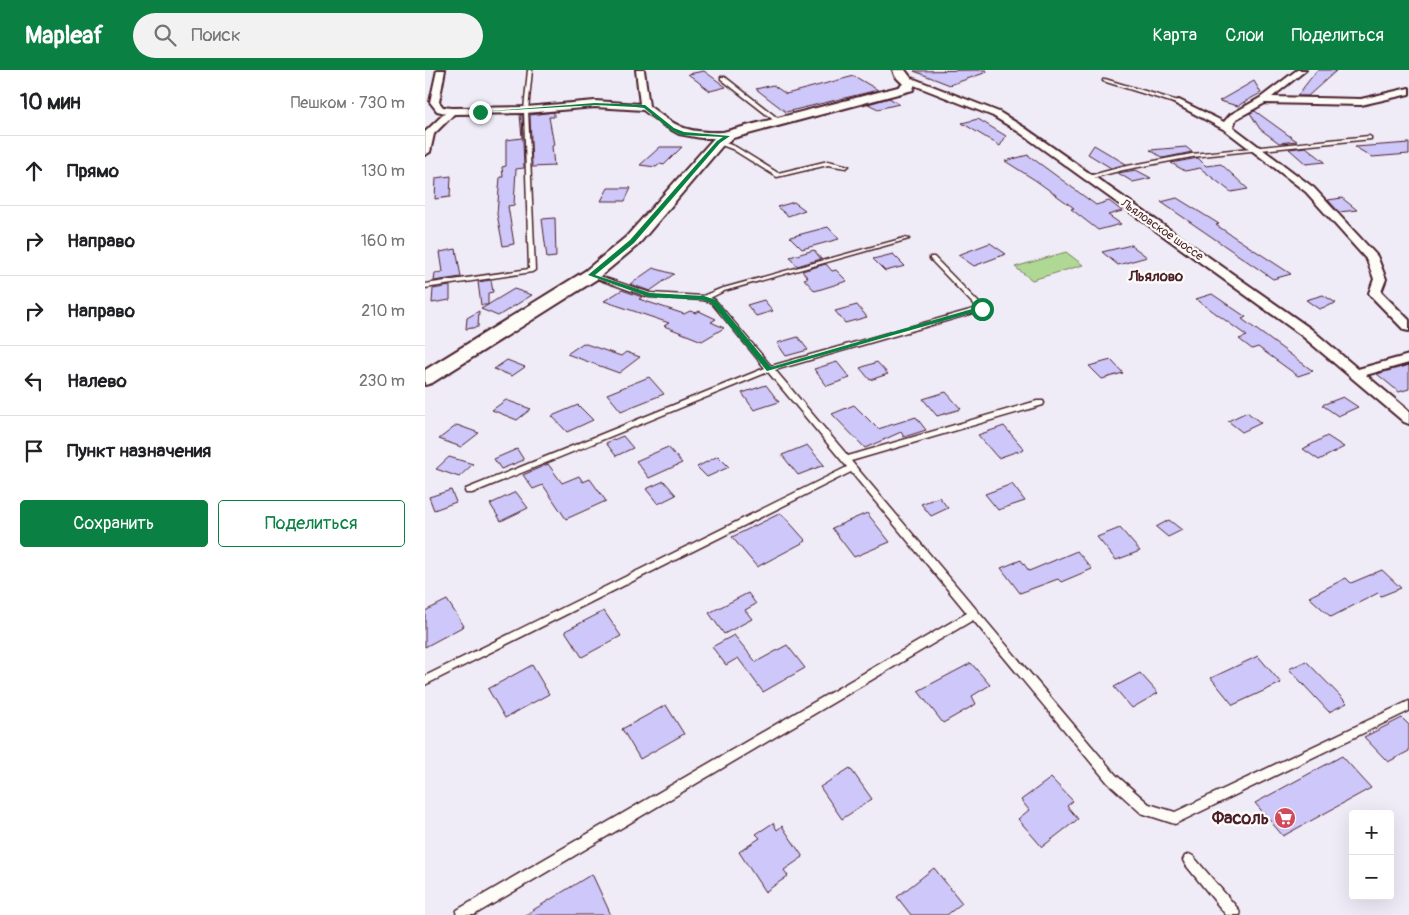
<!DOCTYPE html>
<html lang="ru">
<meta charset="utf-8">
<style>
body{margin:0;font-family:Pangolin,sans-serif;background:#f2f2f2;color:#202124}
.controls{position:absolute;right:15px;bottom:15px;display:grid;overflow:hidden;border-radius:5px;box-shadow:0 5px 20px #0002}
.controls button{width:45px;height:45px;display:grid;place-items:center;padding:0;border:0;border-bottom:1px solid #e0e0e0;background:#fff;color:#202124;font:25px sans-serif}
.stop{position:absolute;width:15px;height:15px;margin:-11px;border:4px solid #0b8043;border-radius:50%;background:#fff}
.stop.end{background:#0b8043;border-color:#fff;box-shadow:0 1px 5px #0008}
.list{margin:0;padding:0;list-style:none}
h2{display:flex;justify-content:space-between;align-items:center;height:65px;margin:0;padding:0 20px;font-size:21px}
h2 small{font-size:16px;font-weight:400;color:#757577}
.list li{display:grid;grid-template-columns:32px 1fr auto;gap:15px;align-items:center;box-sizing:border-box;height:70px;padding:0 20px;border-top:1px solid #e0e0e0}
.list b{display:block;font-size:19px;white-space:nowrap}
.list em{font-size:16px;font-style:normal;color:#757577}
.actions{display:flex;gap:10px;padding:15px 20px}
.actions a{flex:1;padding:11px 0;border:1px solid #0b8043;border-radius:5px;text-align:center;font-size:18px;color:#0b8043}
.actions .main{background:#0b8043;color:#fff}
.icon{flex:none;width:28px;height:28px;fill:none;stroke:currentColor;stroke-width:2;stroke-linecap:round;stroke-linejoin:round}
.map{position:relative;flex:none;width:984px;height:845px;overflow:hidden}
header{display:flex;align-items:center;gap:30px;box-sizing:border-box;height:70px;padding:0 25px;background:#0b8043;color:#fff}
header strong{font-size:24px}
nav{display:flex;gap:28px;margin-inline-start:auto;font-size:18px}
.search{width:350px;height:45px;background:#f2f2f2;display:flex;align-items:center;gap:12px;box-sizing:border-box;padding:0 18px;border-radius:28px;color:#757577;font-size:19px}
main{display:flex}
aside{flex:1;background:#fff}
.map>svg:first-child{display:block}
.green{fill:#afd895;stroke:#7c7c60}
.building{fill:#cec7fa;stroke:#4a1f2b}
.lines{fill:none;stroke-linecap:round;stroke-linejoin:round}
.lane-casing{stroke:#4a1f2b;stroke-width:3}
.street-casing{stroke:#4a1f2b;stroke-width:4}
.secondary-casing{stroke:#4a1f2b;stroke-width:4}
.lane{fill:#fdfcf7;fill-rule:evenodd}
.street{fill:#fdfcf7;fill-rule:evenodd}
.secondary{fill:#fdfcf7;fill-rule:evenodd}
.route{fill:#0b8043}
.labels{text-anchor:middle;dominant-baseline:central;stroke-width:4.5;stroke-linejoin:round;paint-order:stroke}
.far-street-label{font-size:12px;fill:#4a1f2b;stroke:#fdfcf7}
.far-quarter-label{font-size:15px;font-weight:bold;fill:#4a1f2b;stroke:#fdfcf7}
.near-poi-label{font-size:18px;font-weight:bold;fill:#4a1f2b;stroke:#fdfcf7;text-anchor:end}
</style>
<header>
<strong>Mapleaf</strong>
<div class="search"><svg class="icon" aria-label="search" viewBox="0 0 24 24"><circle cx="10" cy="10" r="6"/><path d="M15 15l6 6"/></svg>Поиск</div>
<nav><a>Карта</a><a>Слои</a><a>Поделиться</a></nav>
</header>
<main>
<aside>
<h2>10 мин<small>Пешком · 730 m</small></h2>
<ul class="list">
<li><svg class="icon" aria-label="ahead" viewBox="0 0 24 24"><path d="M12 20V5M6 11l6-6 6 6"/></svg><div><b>Прямо</b></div><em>130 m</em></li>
<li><svg class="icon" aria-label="right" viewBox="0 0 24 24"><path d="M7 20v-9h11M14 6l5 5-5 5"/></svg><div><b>Направо</b></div><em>160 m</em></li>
<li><svg class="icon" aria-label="right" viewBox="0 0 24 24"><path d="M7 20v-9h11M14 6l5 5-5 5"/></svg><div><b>Направо</b></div><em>210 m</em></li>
<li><svg class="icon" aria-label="left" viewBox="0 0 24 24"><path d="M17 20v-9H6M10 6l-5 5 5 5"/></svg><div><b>Налево</b></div><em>230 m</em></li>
<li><svg class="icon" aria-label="arrive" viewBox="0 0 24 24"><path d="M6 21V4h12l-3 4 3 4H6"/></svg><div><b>Пункт назначения</b></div></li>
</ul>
<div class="actions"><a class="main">Сохранить</a><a>Поделиться</a></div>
</aside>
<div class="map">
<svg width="984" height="845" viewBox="0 0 984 845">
<rect width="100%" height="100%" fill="#efecf8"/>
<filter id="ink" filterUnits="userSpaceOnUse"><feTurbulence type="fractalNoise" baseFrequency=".02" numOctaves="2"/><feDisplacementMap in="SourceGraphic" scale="10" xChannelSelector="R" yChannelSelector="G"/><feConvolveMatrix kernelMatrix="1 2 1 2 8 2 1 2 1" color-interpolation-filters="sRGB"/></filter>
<g filter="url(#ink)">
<path class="green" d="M641 182 658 195 607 210 590 197Z"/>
<path class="building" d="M561 0 562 2 525 15 489 1Z
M892 0H912L883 26H872Z
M279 1 301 17 285 21 263 4Z
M429 6 453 20 361 42 331 19 348 15 361 24Z
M829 11 836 23 819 32 820 34 819 32 813 36 794 31Z
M464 28 474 34 453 39 443 34Z
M830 41 866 67 872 71 854 73 835 59 825 43Z
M129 42V47H124L129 75 127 76 129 96 107 97 105 45Z
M95 45H97L99 98 91 99 89 135 83 136 89 174 78 176 72 144 75 107H78L77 97 81 96V70L97 68Z
M553 49 581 66 575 76 537 53Z
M984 73V84L947 87 930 77Z
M669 75 701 94 686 98 663 84Z
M235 77H257L239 95 235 94 231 97 215 95Z
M761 77 767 82 738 88 725 80Z
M881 77 900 92 881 94 864 79Z
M603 85 671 135 684 131 697 141 683 145 696 154 673 160 646 139 649 138 610 110 580 91Z
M773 88 781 96 796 94 823 119 806 122 775 98 760 101 746 93Z
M711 100 726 108 708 112 693 103Z
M26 106 25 127 10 129 11 108Z
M183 118H206L200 131H176Z
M752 128 794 154 791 155 866 204 848 209 736 132Z
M917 128 932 140 914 142 903 130Z
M369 132 380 140 363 146 352 137Z
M130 148 131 187 122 188 117 149Z
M403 157 414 169 377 179 365 167Z
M565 173 581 184 549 196 533 185Z
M706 175 722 187 693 195 677 182Z
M31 179 36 207 9 211 10 203 18 202 15 182Z
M389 180 396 189 372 196 365 187Z
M468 184 480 196 460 201 448 189Z
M401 194 407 201 411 200 422 211 390 221 379 209 383 208 377 201Z
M228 198 249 204 225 221 205 214Z
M66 210 68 222 63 223V235H56L53 212Z
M25 216V230L7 233 8 219Z
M89 219 107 225 73 246 56 239Z
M197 220 217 227 214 229 259 244 265 241 271 243 274 241 291 249 286 252 299 258 277 271 239 256 244 253 179 231Z
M787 224 821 247 817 249 888 301 873 306 833 277 827 279 814 269 822 266 771 229Z
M898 225 911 233 894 239 881 230Z
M339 230 348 241 331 246 322 235Z
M432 235 442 247 420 253 410 241Z
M54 241 53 257 41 259 42 248Z
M373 267 383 280 361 286 352 273Z
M158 273 196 286 201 282 215 287 194 303 142 284Z
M82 290 100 297 87 306 69 299Z
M686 290 698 303 677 309 664 296Z
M412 292 425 308 402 316 389 299Z
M452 292 463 304 445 310 435 298Z
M984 295V319L974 322 952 304Z
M224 307 239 324 196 341 182 324Z
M341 315 354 332 329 340 317 323Z
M521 322 536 339 512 346 498 329Z
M918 327 933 337 913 346 897 335Z
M81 330 106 339 92 350 67 340Z
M153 335 168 350 142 362 127 346Z
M429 335 453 359 491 347 501 360 479 367 476 362 440 378 407 344Z
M822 342 836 353 817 362 803 351Z
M32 355 54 363 36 377 14 369Z
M579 356 599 379 573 388 553 365Z
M198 366 208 378 191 386 181 373Z
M902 366 919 377 894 390 878 379Z
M382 375 399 395 373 405 357 385Z
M243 377 257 393 224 408 211 391Z
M92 379 99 390 76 399 69 389Z
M293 386 304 397 282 407 272 397Z
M24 387 48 394 34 407 11 399Z
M123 394 137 413 154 406 158 412 165 409 181 431 141 449 118 415 108 419 98 405Z
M239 411 251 425 233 434 221 419Z
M587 414 600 431 573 440 560 424Z
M26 420 31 432 9 440 4 427Z
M91 422 103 438 76 451 65 434Z
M514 427 523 438 506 446 496 434Z
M356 443 381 471 332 497 307 467Z
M442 443 465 472 429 487 407 458Z
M744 450 757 460 743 467 731 457Z
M695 458 715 481 691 490 672 467Z
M652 481 667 499 636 512 633 509 595 523 576 498 596 490 604 501Z
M957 500 976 518 956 526 953 523 906 547 884 527 921 508 926 513Z
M323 523 331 534 320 540 327 549 299 564 284 543Z
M22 530 39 556 0 577V541Z
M179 541 196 566 157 587 140 561Z
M309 565 331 592 362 575 380 598 338 622 313 588 301 595 287 577Z
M833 586 856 613 808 635 786 608Z
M881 591 922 633 904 642 864 599Z
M546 593 565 615 547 626 551 634 518 653 493 621Z
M107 595 124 624 80 648 63 619Z
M715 603 733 623 707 638 689 617Z
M241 635 259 664 215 689 197 659Z
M977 648 984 655V681L963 692 939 667Z
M917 686 946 718 858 766 830 733Z
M425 698 447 729 417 749 395 717Z
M626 708 648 731 642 736 653 749 617 777 593 749 604 740 596 730Z
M348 753 352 760 357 756 378 787 359 800 363 806 340 822 314 782 335 768 331 764Z
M509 798 537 833 522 845H486L472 827Z
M167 804 186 845H100Z"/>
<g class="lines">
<g class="lane-casing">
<path id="lane" d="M103 0H107L103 40 110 200 107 202 0 218V214L104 199 99 40Z
M296 7H300L355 50V52H351L296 9Z
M680 9 753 31V32L749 33 678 11V10Z
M944 66 946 67V69L767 87 698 100 663 109 660 107 697 97 767 84Z
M293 70 311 77 353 103 403 91 424 96 421 98 403 95 352 107 307 79 291 73 290 72Z
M479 168 484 169 299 221 285 228 290 230 346 296 552 238 505 189V187H509L559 238V240L350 300 423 386 612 331H618L619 333 618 335 426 391 691 705 724 734 750 742 984 631V641L750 754 716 743 683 713 548 550 49 845H31L32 840 542 543 426 402 0 615V606L422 397 343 302 47 423H41L40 421 41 419 340 298 286 232 278 230 224 227 164 206V204H168L225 223 278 226 295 219Z
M764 784 768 786 814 840 815 845H801L760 794 758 790 760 786Z"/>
</g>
<g class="street-casing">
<path id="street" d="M12 0H20L14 32 18 37 27 38 101 37 170 31 215 34 211 0H219L224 36C255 60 264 63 303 62L308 65 303 68H276L254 64 238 55 218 40 170 37 101 43 29 44 9 64 5 82 0 85V62L20 43 12 41 5 32Z
M872 0H881L847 27 936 29 984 18V24L936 35 840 33 811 49 808 57 889 118 952 186 961 209 956 222 984 250V261L979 260 946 226 944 223 949 209 942 190 881 122 800 60 747 32 754 30 799 52 805 45 835 28Z
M479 5 574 42 600 58 886 259 933 299 984 285V293L941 305 984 341V354L979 352 876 265 594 62 568 46 476 10 475 8Z"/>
</g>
<g class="secondary-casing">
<path id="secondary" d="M468 0H480L490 13 488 20 308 68 298 75 213 175 172 209 7 313 0 315V300L160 201 201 167 288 69 298 62 473 17 478 14 470 6Z"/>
</g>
<use href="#lane" class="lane"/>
<use href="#street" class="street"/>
<use href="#secondary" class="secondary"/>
</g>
</g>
<path class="route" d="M170 33 220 35 249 58 259 62 305 66 295 73 209 173 170 205 225 223 279 226 291 230 346 297 554 237 560 239 342 301 286 233 278 230 224 227 163 205 205 170 292 71 298 67 256 65 246 60 219 38 210 37 170 35 53 42Z"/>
<defs>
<g id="supermarket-disc" transform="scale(1.125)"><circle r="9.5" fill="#d1495b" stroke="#fdfcf7"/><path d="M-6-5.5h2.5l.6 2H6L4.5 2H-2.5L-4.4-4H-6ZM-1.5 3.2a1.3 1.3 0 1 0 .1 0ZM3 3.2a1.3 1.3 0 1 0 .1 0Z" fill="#fff"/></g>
</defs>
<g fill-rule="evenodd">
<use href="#supermarket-disc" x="860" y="748"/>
</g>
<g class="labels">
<g class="far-street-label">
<text transform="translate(737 160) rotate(35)">Льяловское шоссе</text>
</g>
<g class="far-quarter-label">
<text x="731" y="206">Льялово</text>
</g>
<g class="near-poi-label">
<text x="844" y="748">Фасоль</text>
</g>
</g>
</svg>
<div class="controls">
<button>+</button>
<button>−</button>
</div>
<div class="stop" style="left:557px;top:239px"></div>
<div class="stop end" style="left:55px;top:42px"></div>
</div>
</main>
